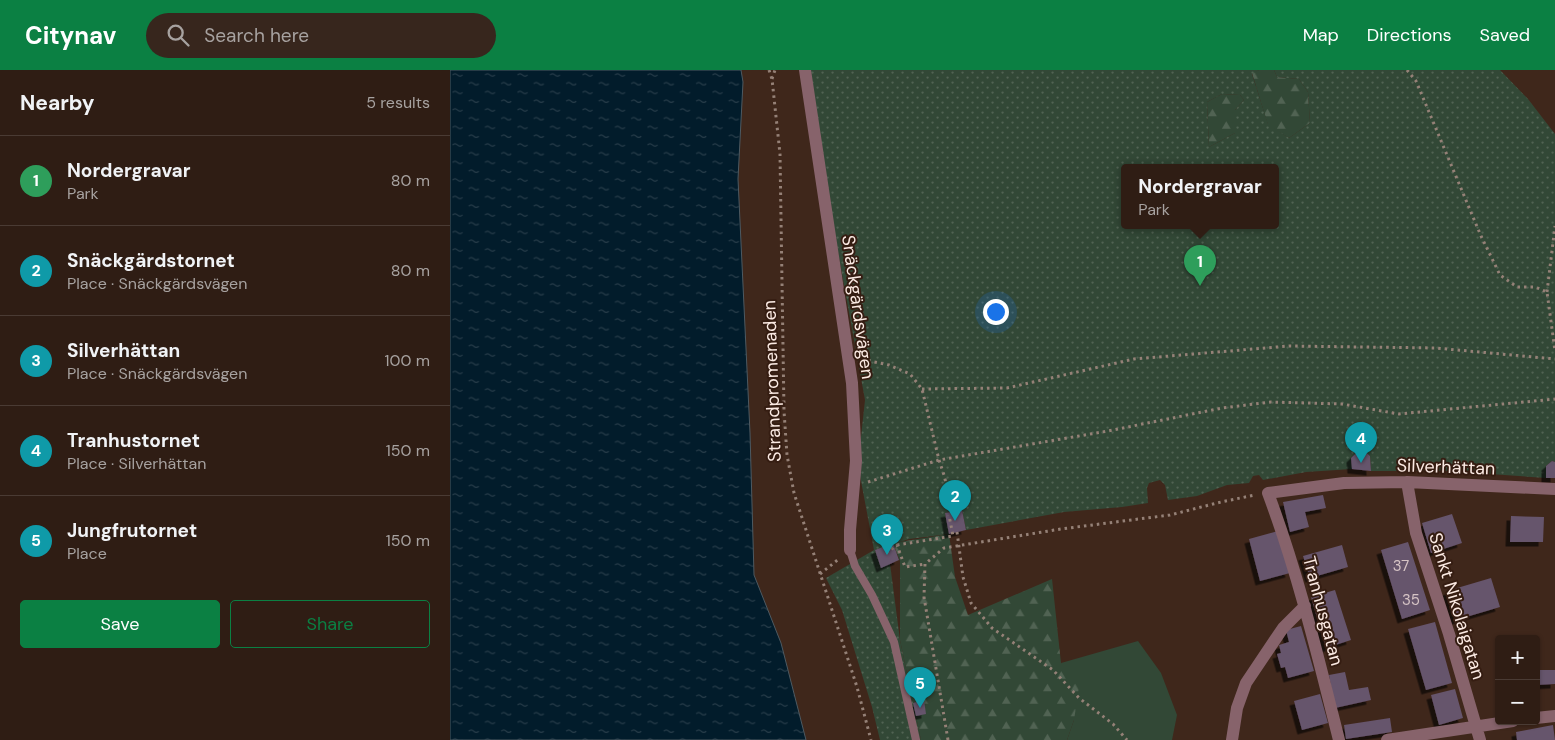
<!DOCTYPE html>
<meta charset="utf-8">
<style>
body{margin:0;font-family:"DM Sans",sans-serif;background:#37261d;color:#f1f3f6}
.controls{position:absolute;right:15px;bottom:15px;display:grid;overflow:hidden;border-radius:5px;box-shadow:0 1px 4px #0004}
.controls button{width:45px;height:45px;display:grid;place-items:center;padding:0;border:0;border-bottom:1px solid #4a3b34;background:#2f1d14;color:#f1f3f6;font:25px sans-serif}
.you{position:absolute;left:545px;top:241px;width:18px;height:18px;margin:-12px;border:4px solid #fff;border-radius:50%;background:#1a73e8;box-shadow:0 0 0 8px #1a73e833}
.badge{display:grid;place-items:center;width:32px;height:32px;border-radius:50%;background:#0b8043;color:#fff;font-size:16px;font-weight:700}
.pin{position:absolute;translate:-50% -41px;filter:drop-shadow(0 1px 2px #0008)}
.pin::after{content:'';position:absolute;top:26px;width:18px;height:15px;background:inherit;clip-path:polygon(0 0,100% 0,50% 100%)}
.popup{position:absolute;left:671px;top:94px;width:158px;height:65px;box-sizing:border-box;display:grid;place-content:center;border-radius:5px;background:#2f1d14;filter:drop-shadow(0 1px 4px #0005);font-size:16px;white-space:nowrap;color:#a7a2a0}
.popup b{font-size:19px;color:#f1f3f6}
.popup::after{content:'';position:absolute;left:50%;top:100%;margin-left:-10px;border:10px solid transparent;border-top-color:#2f1d14}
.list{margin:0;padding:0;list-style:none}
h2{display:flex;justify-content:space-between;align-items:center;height:65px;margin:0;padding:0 20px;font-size:21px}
h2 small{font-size:16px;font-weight:400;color:#a7a2a0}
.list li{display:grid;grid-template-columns:32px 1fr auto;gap:15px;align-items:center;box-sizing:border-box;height:90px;padding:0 20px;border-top:1px solid #4a3b34}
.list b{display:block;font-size:19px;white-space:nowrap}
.list p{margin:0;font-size:16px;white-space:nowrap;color:#a7a2a0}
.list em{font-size:16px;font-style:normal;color:#a7a2a0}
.actions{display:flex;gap:10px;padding:15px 20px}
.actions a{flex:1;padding:11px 0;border:1px solid #0b8043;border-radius:5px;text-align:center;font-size:18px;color:#0b8043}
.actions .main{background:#0b8043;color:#fff}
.icon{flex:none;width:28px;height:28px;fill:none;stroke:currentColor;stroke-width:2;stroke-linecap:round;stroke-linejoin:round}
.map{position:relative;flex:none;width:1105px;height:670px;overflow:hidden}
header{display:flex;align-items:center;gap:30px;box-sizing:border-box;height:70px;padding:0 25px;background:#0b8043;color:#fff}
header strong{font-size:24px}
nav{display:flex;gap:28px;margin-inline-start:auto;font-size:18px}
.search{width:350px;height:45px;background:#37261d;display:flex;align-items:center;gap:12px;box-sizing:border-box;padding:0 18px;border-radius:28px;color:#a7a2a0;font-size:19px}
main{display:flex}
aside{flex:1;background:#2f1d14}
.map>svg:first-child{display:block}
.green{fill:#324836}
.forest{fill:url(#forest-firs)}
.park{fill:url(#park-dots);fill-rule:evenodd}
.water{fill:url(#water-ripples);stroke:#4d5a62}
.building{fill:#66546c;filter:url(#shadow)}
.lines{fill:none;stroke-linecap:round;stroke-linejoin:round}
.path{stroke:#958177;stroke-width:3;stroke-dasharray:2.5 4;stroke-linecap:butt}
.lane{stroke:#87636b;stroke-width:8}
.street{stroke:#87636b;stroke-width:12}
.labels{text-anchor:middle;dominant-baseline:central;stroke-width:4;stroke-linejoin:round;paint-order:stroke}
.number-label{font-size:15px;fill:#d6c4c5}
.street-label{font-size:18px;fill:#fbeae3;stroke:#351d12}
</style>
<header>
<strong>Citynav</strong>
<div class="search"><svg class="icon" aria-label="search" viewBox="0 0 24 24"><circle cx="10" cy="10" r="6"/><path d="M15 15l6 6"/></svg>Search here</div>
<nav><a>Map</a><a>Directions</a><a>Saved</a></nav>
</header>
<main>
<aside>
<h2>Nearby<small>5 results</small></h2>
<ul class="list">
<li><span class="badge" style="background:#2e9e5b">1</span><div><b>Nordergravar</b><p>Park</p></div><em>80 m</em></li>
<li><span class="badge" style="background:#0f9aa8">2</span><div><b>Snäckgärdstornet</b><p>Place · Snäckgärdsvägen</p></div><em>80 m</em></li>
<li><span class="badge" style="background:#0f9aa8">3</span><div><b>Silverhättan</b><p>Place · Snäckgärdsvägen</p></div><em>100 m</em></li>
<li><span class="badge" style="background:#0f9aa8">4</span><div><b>Tranhustornet</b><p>Place · Silverhättan</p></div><em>150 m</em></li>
<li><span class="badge" style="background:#0f9aa8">5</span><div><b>Jungfrutornet</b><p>Place</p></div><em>150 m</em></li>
</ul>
<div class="actions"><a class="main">Save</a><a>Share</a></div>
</aside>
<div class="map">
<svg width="1105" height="670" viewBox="0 0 1105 670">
<defs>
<pattern id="forest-firs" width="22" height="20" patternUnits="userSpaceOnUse" patternTransform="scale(1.25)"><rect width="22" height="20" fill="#324836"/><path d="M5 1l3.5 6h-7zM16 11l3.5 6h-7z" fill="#516353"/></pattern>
<pattern id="park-dots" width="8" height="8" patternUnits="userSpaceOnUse" patternTransform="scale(1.25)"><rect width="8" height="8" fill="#324836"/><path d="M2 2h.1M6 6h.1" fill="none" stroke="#516353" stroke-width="1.8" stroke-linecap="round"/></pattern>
<pattern id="water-ripples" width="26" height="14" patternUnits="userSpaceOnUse" patternTransform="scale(1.25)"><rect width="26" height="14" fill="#021c2b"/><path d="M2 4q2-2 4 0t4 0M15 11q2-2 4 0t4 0" fill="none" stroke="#283d4a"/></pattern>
<filter id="shadow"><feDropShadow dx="-4.5" dy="4.5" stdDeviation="0" flood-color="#0009"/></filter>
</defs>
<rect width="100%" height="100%" fill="#3f271b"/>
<path class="green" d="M688 571 711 603 727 645 722 670H617L624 650 611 593Z"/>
<path class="forest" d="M809 0H824L827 7 849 9 858 22 860 53 839 68 818 55 802 3Z
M772 24 790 25 794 30 785 40V63L759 77 757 32Z
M499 464 505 507 518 545 602 509 611 593 629 617 624 650 617 670H471L450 570V491L443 473Z"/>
<path class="park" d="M359 0H809L802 4 818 54 839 68 860 53 858 22 849 9 827 7 824 0H1050L1078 29 1105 64V392L1102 391 1096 396V408L997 401H921L920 386 914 380 908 381 901 388 902 399 856 402 813 410 809 405 803 406 799 413 777 415 747 426 718 430 715 415 710 410 699 413 697 418 698 433 672 437 614 442 516 460 512 440 495 443 499 464 459 469 425 480 431 497 440 494 450 570 471 670H430L422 637 392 540 376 508 424 480 408 395 415 330 386 171ZM772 24 790 25 794 30 785 40V63L759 77 757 32ZM675 97H825V155H675Z"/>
<path class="water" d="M0 0H291L293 12 288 109 300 363 304 505 331 573 356 670H0Z"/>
<path class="building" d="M914 380 920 386 921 401 902 399 901 388 908 381Z
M1102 391 1105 392V408H1096V396Z
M873 425 876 438 855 442 859 457 840 462 833 432Z
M512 440 516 460 499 464 495 443Z
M1002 444 1012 473 981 483 972 453Z
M1061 446 1094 447 1093 472H1060Z
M828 461 840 503 810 511 799 469Z
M958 472 980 540 952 549 931 480Z
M443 473 449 490 431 498 425 480Z
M892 475 898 497 860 508 853 486Z
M1041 508 1050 537 1006 550 997 521Z
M885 520 901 570 876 578 861 527Z
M985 552 1002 613 976 620 958 559Z
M851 556 864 601 838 608 835 597 831 598 827 584 831 583 829 575 839 572 836 560Z
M1086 600H1105V614L1086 615Z
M895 602 899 620 918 617 921 630 885 638 879 605Z
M1005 619 1013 648 989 655 981 625Z
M870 624 878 653 852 660 844 631Z
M474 630 476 644 466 646 463 633Z
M940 648 942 662 896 669 894 655Z
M1103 655 1105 670H1067L1066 662Z"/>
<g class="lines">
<path class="path" d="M319 0 322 9 330 84 334 341 337 385 344 423 407 617 421 670
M957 0 966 11 1031 166 1050 205 1067 217H1085L1097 222 1105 281
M322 9 325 0
M1097 222 1105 156
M414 285 420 291 439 295 460 304 472 319 489 390 494 405 503 441
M472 319 557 318 684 289 839 276 986 278 1105 289
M418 412 489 390 658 361 772 338 821 332 892 334 949 344 1105 329
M507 462 513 507 521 533 542 558 603 600 629 628 663 654 677 670
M447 475 503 466 499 445
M436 483 447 475 455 497 475 494
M370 504 390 488
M498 670 474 527 475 494 494 478 611 459 720 445 771 432 805 425"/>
<path class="lane" d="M400 480 405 496 422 525 444 572 466 670"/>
<path class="street" d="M355 0 402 313 406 391 400 460V480
M957 412 966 463 999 564 1030 670
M1086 648 1105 646
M782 670 787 638 796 613 833 558 855 536
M889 670C868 587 848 503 818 423L894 413 957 412 1105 419
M937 670 1063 651"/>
</g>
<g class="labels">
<g class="number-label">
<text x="951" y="496">37</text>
<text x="961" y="530">35</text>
</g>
<g class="street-label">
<text transform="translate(408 237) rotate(82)">Snäckgärdsvägen</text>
<text transform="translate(322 311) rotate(-92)">Strandpromenaden</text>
<text transform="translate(996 397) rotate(2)">Silverhättan</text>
<text transform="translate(1007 536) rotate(73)">Sankt Nikolaigatan</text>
<text transform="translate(873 541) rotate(75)">Tranhusgatan</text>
</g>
</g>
</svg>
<div class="controls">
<button>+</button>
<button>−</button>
</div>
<div class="you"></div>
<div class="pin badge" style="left:750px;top:216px;background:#2e9e5b">1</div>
<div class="popup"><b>Nordergravar</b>Park</div>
<div class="pin badge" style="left:505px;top:451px;background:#0f9aa8">2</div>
<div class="pin badge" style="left:437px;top:485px;background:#0f9aa8">3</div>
<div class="pin badge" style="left:911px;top:393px;background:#0f9aa8">4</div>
<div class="pin badge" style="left:470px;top:638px;background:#0f9aa8">5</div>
</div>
</main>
